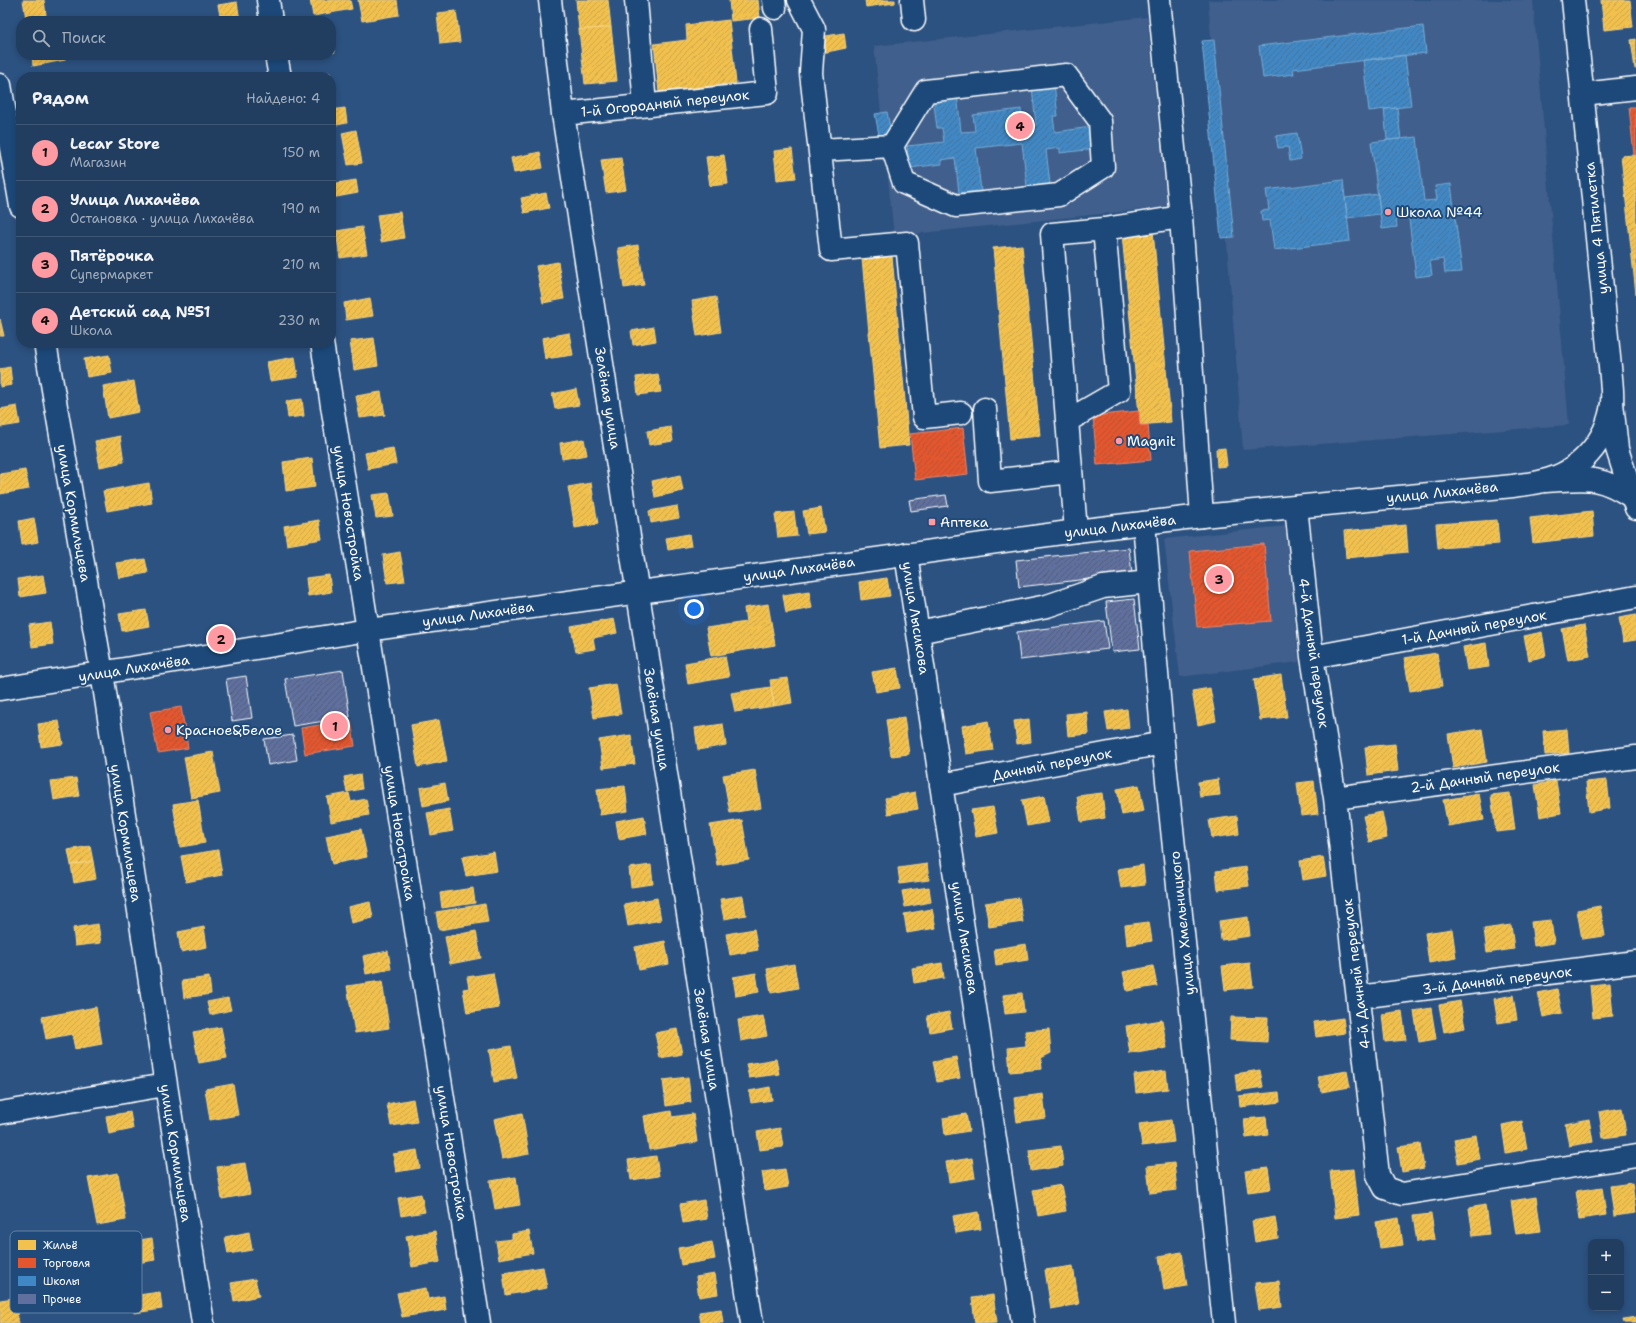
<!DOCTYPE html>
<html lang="ru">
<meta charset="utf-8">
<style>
body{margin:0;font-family:"Shantell Sans",sans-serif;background:#2d496a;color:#f1f3f6}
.controls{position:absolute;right:12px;bottom:12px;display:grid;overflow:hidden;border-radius:8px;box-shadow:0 2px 6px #0003}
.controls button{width:36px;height:36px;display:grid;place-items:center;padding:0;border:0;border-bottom:1px solid #3e5776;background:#213e61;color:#f1f3f6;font:20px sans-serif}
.you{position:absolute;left:694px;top:609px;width:14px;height:14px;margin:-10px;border:3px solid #fff;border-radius:50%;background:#1a73e8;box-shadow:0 0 0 6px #1a73e833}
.badge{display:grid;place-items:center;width:26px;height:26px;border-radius:50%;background:#ff9aa2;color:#111;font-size:13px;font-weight:700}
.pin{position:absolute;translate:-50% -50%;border:2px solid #fff;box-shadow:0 1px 4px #0006}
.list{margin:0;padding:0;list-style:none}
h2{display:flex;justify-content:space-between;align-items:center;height:52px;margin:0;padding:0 16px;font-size:17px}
h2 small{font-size:13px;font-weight:400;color:#a2aebd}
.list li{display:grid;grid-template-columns:26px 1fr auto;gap:12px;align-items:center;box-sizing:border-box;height:56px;padding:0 16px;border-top:1px solid #3e5776}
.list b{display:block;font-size:15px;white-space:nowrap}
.list p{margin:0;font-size:13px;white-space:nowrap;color:#a2aebd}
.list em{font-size:13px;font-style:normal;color:#a2aebd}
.icon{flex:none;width:22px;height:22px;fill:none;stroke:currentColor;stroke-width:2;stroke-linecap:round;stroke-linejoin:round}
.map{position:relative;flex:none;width:1636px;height:1323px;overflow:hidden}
.search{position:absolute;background:#213e61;box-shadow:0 2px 6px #0003;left:16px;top:16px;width:320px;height:44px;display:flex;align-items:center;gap:10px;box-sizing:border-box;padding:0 14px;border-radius:16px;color:#a2aebd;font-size:15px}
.panel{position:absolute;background:#213e61;box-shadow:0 2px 6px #0003;left:16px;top:72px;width:320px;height:276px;border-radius:16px}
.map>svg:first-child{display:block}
.built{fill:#3f5e8c}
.homes{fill:url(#homes-hatch);stroke:#f6d483}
.shops{fill:url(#shops-hatch);stroke:#ec896d}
.schools{fill:url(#schools-hatch);stroke:#79acd6}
.building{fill:url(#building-hatch);stroke:#fff}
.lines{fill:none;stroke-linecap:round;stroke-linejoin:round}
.minor-casing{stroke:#fff;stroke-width:25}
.major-casing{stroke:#fff;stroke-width:25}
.minor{stroke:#1f4a7a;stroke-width:22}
.major{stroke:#1f4a7a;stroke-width:22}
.poi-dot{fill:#ff9aa2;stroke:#1f4a7a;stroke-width:1.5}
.labels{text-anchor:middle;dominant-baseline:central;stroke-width:4;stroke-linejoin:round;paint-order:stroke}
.street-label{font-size:14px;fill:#fff;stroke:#1f4a7a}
.poi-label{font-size:14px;fill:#fff;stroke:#1f4a7a;text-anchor:start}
.key{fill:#1f4a7a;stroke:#6280a2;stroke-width:1}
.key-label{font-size:11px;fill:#fff}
</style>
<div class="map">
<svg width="1636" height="1323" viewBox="0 0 1636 1323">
<defs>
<pattern id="homes-hatch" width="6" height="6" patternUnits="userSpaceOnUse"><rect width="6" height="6" fill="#f2c14e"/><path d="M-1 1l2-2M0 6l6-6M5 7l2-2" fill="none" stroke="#c8a44e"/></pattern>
<pattern id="shops-hatch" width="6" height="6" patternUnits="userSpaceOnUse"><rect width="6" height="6" fill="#e4572e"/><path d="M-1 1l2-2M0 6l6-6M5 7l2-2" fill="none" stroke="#af5338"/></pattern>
<pattern id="schools-hatch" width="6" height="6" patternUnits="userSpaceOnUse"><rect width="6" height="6" fill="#3f88c5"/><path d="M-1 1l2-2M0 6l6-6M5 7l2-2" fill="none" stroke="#447095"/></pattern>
<pattern id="building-hatch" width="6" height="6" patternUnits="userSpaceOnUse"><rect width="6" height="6" fill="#5f709f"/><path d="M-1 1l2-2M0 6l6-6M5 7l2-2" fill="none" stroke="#555c71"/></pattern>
</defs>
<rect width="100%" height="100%" fill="#2c5281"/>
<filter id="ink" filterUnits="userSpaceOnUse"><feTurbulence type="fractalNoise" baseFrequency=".025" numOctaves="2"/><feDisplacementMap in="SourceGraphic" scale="8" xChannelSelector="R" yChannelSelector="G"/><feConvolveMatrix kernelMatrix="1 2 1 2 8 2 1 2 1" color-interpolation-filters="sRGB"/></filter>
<g filter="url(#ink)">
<path class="built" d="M1208 0H1533L1569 425 1243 450Z
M1147 17 1167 207 894 236 874 46Z
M1285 526 1299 662 1180 677 1164 539Z"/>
<path class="homes" d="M23 0H44L46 15 26 19Z
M310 0H350L352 9 313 16Z
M358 0H397L399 15 362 21Z
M576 0H608L611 27 579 30Z
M729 0H758L760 18 731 21Z
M865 0H895V3L866 7Z
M1601 0H1630L1633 27 1604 30Z
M237 2 240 21H221L218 5Z
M456 11 460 42 440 44 437 13Z
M729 20 736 83 659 92 654 44 687 40 686 25Z
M611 27 617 81 585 84 579 30Z
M331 33 335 52 331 53Z
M844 33 846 48 822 53 820 37Z
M1636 39V69H1635L1631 40Z
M32 55H64L65 60 33 66Z
M330 73V77H308V76Z
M345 108 347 123 331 126V110Z
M356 130 362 163 348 165 342 133Z
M792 149 796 178 777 180 774 151Z
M540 152 543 168 514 173 511 158Z
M724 155 728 184 710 186 706 157Z
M1634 155H1636V294L1621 156Z
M621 158 626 190 606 193 601 160Z
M356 180 358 193 331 198V184Z
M546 193 549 208 524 213 521 198Z
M400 212 404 238 381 242 377 215Z
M362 227 367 254 340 258 336 231Z
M1153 231 1171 422 1140 425 1122 234Z
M638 245 644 285 624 288 618 248Z
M1022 245 1040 436 1010 439 993 248Z
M892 256 909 445 880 448 862 259Z
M558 262 564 299 543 303 536 266Z
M716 297 721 332 697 336 692 301Z
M370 298 373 316 346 320 344 303Z
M0 319 4 336H0Z
M654 327 656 341 633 345 631 331Z
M569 333 573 355 545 359 542 338Z
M374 338 378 366 354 370 350 341Z
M109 355 112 373 87 377 84 359Z
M295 357 298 377 270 381 267 362Z
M10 367 12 385 0 387V369Z
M658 374 661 392 638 395 636 377Z
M134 381 139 412 108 418 103 386Z
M576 389 579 405 555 409 552 394Z
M381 392 385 415 360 418 356 396Z
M302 399 304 416 288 418 286 401Z
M17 406 20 424 1 427 0 409Z
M671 427 673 441 649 445 647 431Z
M120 436 124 462 100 467 95 441Z
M584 439 587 455 562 459 560 443Z
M393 448 396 464 368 469 365 453Z
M1225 448 1227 466 1217 467 1216 449Z
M312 458 315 487 286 491 283 462Z
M25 470 29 489 0 494V474Z
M680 475 683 491 655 497 652 481Z
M149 483 152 503 107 511 103 491Z
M591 483 598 524 575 528 568 487Z
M389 493 393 516 376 518 372 495Z
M677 506 679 518 651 523 649 511Z
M821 508 825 532 807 534 803 511Z
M1592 511 1594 536 1533 543 1530 518Z
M794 512 797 536 778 538 775 514Z
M34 518 38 542 22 545 19 521Z
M319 520 322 539 287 545 284 526Z
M1497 520 1499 544 1438 548 1436 524Z
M1406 525 1408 552 1346 558 1344 531Z
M689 534 691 546 668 550 666 538Z
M400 552 405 581 387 583 383 555Z
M145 559 148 573 119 578 116 563Z
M43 575 46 593 20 597 18 579Z
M329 575 331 592 308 596 306 578Z
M887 578 890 596 861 600 859 582Z
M809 591 812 608 786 613 783 595Z
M768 604 775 645 711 656 706 628 746 622 744 608Z
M146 610 149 626 122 631 119 614Z
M1636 615V640L1623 642 1619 618Z
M614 619 617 633 593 638 595 649 576 652 571 627Z
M50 622 53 644 32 647 29 625Z
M1584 625 1590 656 1568 660 1562 629Z
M1542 632 1546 656 1529 660 1524 636Z
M1486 643 1489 667 1467 670 1463 647Z
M1437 653 1442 686 1410 691 1404 658Z
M725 656 729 677 688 684 685 663Z
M897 668 900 688 876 692 872 672Z
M1281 675 1287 717 1260 720 1254 679Z
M788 678 792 703 774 706 770 680Z
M616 684 621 714 594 718 589 688Z
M771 687 774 706 735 712 731 693Z
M1210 688 1216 721 1198 725 1192 691Z
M1127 709 1129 728 1108 731 1105 712Z
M1087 712 1089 734 1068 736 1066 714Z
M904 717 909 754 891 756 886 720Z
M1029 719 1031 742 1017 744 1014 721Z
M439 720 447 761 418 767 411 725Z
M59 721 63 744 41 747 38 724Z
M988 721 993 750 966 754 962 726Z
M723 724 726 745 698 750 695 728Z
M1482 729 1487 762 1453 768 1448 734Z
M1567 729 1569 753 1545 755 1543 731Z
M631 735 635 764 603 768 599 740Z
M1395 744 1398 771 1368 775 1365 747Z
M213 752 220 793 191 798 184 757Z
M755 770 761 808 730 813 723 775Z
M360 774 362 789 347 792 344 777Z
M76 778 79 796 54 800 51 781Z
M1218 779 1220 795 1200 797 1198 782Z
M1607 780 1610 808 1589 812 1586 782Z
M1314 781 1318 814 1301 816 1297 783Z
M1556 781 1561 813 1540 817 1535 785Z
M445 783 448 801 423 806 420 788Z
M1139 785 1144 811 1122 815 1117 789Z
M625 786 628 811 600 815 597 789Z
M915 792 918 809 888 814 885 798Z
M349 793 351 802 366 799 369 815 331 822 327 797Z
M1102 793 1105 818 1081 822 1077 796Z
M1510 793 1515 830 1496 832 1491 795Z
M1479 794 1484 820 1448 826 1443 800Z
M1044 796 1049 822 1027 826 1022 800Z
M198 800 205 843 180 847 173 804Z
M993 807 998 833 976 837 971 810Z
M449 809 453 831 431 835 427 813Z
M1382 812 1387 838 1369 842 1363 816Z
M644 816 647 834 619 839 616 821Z
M1237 816 1239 834 1212 838 1209 820Z
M742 820 749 860 717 865 710 825Z
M361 829 367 857 332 864 326 836Z
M90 846 93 861 71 865 68 850Z
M218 850 222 875 186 882 181 856Z
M494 852 497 871 466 876 462 857Z
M1323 857 1326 876 1303 880 1300 861Z
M93 861 96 879 74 883 71 865Z
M927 864 929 880 900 884 898 868Z
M651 865 653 884 631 887 629 868Z
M1143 865 1145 885 1121 888 1118 869Z
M1246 867 1249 886 1218 890 1216 871Z
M929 887 931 902 905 907 902 891Z
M473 888 475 903 442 908 440 893Z
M743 896 746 915 724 919 720 899Z
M657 898 661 920 628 926 624 904Z
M1019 898 1023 922 989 927 985 903Z
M370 902 373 918 351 923 348 907Z
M485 904 488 922 439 930 436 912Z
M1600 906 1605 936 1582 939 1577 910Z
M932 909 936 928 907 933 904 914Z
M1248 917 1250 936 1221 940 1219 921Z
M1551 920 1554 943 1534 946 1531 922Z
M1149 922 1152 941 1127 945 1125 925Z
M98 924 101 943 75 946 73 928Z
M1511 925 1514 949 1487 953 1484 929Z
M204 927 207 947 181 952 178 932Z
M754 929 758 950 730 955 726 934Z
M1452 929 1456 958 1429 963 1425 933Z
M476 931 481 958 450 964 445 937Z
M665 941 669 964 639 970 635 947Z
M1026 944 1028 960 996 965 994 949Z
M388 951 391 969 366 974 363 956Z
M942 963 944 978 914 983 912 968Z
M1250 963 1253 987 1225 990 1222 966Z
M794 964 798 988 771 993 767 969Z
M1153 966 1157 986 1127 991 1123 972Z
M493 973 499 1008 467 1013 463 989 469 988 467 977Z
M756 973 759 992 736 996 733 977Z
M209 977 211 994 184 998 182 981Z
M382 981 389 1028 355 1033 347 986Z
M1610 983 1613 1016 1593 1018 1590 985Z
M1557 989 1562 1013 1543 1017 1538 993Z
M1022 993 1024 1012 1005 1014 1003 995Z
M1513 995 1517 1020 1498 1023 1494 999Z
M228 998 231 1010 210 1015 207 1002Z
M1460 1001 1465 1028 1444 1032 1439 1005Z
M96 1007 102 1044 75 1049 72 1034 46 1039 42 1017Z
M1431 1008 1436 1039 1419 1042 1414 1011Z
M1402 1011 1406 1040 1385 1042 1382 1014Z
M949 1012 952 1028 930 1032 927 1016Z
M763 1016 767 1036 741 1041 738 1020Z
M1231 1017 1268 1018 1267 1042 1230 1040Z
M1343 1018 1345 1033 1316 1037 1314 1022Z
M1162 1020 1167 1048 1130 1054 1126 1026Z
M221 1027 227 1058 199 1063 193 1032Z
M677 1029 682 1054 660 1058 655 1033Z
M1049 1029 1051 1053 1041 1058 1042 1069 1010 1072 1008 1048 1026 1046 1025 1031Z
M511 1046 517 1078 494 1082 489 1050Z
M956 1057 960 1078 937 1082 933 1061Z
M776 1059 779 1074 749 1078 746 1064Z
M1260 1070 1263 1087 1237 1091 1235 1074Z
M1166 1071 1168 1089 1136 1093 1134 1075Z
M1347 1071 1350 1087 1321 1092 1318 1076Z
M688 1077 691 1102 666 1106 663 1080Z
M233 1084 238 1115 210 1120 205 1089Z
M770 1087 772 1100 751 1103 749 1091Z
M1279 1092 1280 1102 1240 1107 1239 1096Z
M1043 1094 1046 1118 1017 1122 1014 1098Z
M413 1099 417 1122 391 1126 387 1104Z
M1622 1108 1626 1135 1603 1138 1599 1112Z
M671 1111 672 1117 693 1114 697 1142 649 1150 644 1116Z
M130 1112 133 1129 109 1134 106 1116Z
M522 1113 529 1154 502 1159 494 1119Z
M966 1114 969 1131 945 1135 943 1118Z
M1266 1117 1268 1135 1246 1138 1244 1119Z
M1589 1119 1593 1142 1569 1146 1565 1124Z
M1171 1120 1174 1142 1142 1146 1139 1124Z
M1522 1121 1527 1149 1506 1153 1502 1125Z
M780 1128 783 1147 760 1150 757 1132Z
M1476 1135 1480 1159 1458 1163 1454 1139Z
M1420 1144 1424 1168 1402 1172 1398 1147Z
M1061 1146 1063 1166 1031 1171 1029 1150Z
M417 1150 420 1168 396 1172 393 1154Z
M656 1156 659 1176 631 1180 628 1160Z
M972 1158 975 1178 949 1182 946 1162Z
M245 1163 250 1194 222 1199 217 1167Z
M1174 1163 1177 1190 1150 1193 1147 1166Z
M1268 1168 1271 1189 1248 1192 1245 1171Z
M785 1169 788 1187 765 1191 762 1172Z
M1354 1169 1359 1215 1335 1218 1330 1171Z
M118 1173 126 1220 97 1225 88 1178Z
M516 1177 520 1205 495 1209 490 1181Z
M1632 1183 1636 1213 1614 1216 1610 1186Z
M1061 1185 1066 1211 1038 1216 1033 1190Z
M1602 1187 1606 1215 1580 1219 1576 1191Z
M421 1194 425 1212 401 1216 398 1198Z
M1536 1197 1541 1231 1516 1234 1511 1201Z
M704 1200 707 1219 683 1223 680 1204Z
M1485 1205 1489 1234 1473 1236 1469 1208Z
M979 1212 981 1229 956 1233 953 1216Z
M1431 1214 1435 1239 1417 1242 1413 1216Z
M1275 1217 1278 1238 1255 1242 1252 1221Z
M1399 1218 1403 1245 1380 1248 1376 1222Z
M435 1231 440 1262 412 1267 406 1236Z
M529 1231 533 1253 499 1259 496 1241 512 1239V1234Z
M249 1232 252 1250 228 1254 225 1237Z
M152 1238 155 1260 131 1264 127 1242Z
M712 1242 715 1259 681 1265 678 1248Z
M1182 1252 1187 1286 1164 1290 1159 1256Z
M1073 1266 1079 1304 1051 1309 1045 1270Z
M543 1267 547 1288 506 1295 503 1273Z
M715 1274 718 1294 699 1297 696 1277Z
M255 1279 259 1296 234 1301 231 1283Z
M1279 1281 1282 1307 1259 1310 1255 1283Z
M426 1288 428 1299 444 1296 446 1310 402 1317 397 1293Z
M160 1292 162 1309 134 1313 131 1296Z
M993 1295 997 1322 975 1323 972 1298Z
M14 1298 19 1323H0V1300Z
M721 1309 723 1323H701L699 1312Z
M1636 1317V1323H1624L1623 1319Z"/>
<path class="shops" d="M1629 107H1636V155H1634Z
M1139 411 1140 425H1148L1151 460 1097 465 1093 416Z
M963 428 968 474 915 480 910 434Z
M1264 544 1271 621 1197 627 1190 551Z
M181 707 188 748 158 753 150 712Z
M351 720 355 746 305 754 301 728Z"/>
<path class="schools" d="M1423 26 1426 53 1293 69 1294 74 1263 78 1259 46Z
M1214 40 1234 237 1221 238 1202 41Z
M1405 55 1411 106 1369 111 1363 60Z
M1054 84 1058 116H1053L1055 132 1091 127 1094 149 1060 153V148L1046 150 1050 184 1027 187 1022 143 976 148 981 191 959 193 955 158 941 160 942 164 909 168 907 146 944 142 942 128H937L933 96 957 93 961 132 975 131 973 115 1021 109 1023 126 1036 125 1032 87Z
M1397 108 1401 139 1387 140 1384 109Z
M887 112 891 133 879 135 875 114Z
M1297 133 1301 159 1290 161 1288 147 1278 148 1276 136Z
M1417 137 1424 201 1437 200 1435 186 1451 184 1462 272 1445 273 1443 259 1430 261 1432 275 1416 277 1408 211 1395 212 1397 227 1382 229 1371 142Z
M1343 180 1350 241 1274 250 1270 220 1262 221 1261 211 1269 210 1266 190Z
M1378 194 1380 214 1347 218 1345 198Z"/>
<path class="building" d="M946 495 948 506 911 511 909 500Z
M1129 548 1132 574 1019 587 1016 560Z
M1134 599 1140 649 1112 652 1106 602Z
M1104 621 1108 649 1020 660 1017 632Z
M343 670 350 717 293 726 285 679Z
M246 676 252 718 232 721 226 679Z
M293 735 297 760 268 765 264 739Z"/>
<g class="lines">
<g class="minor-casing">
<path id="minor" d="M268 0 271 21
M550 0 563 114 752 1323
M636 0 645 105
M774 0 775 8
M799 0 814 29 811 73 831 250 907 243 924 417 961 413
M912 0 914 20
M1159 0 1181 217 1202 516
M276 55 280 77
M0 85 21 206
M1583 94 1636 88
M563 114 767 93 761 29
M820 150 892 146 904 183 956 206 1059 195 1103 167 1100 121 1066 75 926 91 892 146
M45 343 102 673 203 1323
M322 343 479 1323
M1612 403 1617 449 1636 508
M985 409 990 481 1071 472
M1067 421 1119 391 1104 229
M1546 481C1585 479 1598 474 1632 497
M1296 507 1312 657 1335 798 1378 1175 1385 1188 1402 1194 1636 1156
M1144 523 1163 743 1224 1323
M1076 531 1052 234 1104 229 1181 217
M906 554 1023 1323
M918 632 1047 606 1103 587 1149 582
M1312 657 1636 597
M941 785 1163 743
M1335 798 1636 757
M1359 997 1636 962
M0 1113 165 1085"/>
</g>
<g class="major-casing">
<path id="major" d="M0 689 368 630 1076 531 1202 516 1513 486C1523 484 1533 484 1543 481 1579 473 1607 441 1612 404 1613 392 1611 379 1610 367L1573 0"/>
</g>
<use href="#minor" class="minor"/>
<use href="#major" class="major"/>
</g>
</g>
<g class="poi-dot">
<circle cx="1388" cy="212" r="4"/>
<circle cx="1119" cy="441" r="4"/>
<rect x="928" y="518" width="8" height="8" rx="2"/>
<circle cx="168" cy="730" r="4"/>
</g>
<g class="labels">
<g class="street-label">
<text transform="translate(665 103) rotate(-6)">1-й Огородный переулок</text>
<text transform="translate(1596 228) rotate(-96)">улица 4 Пятилетка</text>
<text transform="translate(608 398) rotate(81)">Зелёная улица</text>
<text transform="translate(1442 492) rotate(-6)">улица Лихачёва</text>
<text transform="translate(74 513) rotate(80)">улица Кормильцева</text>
<text transform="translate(349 513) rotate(81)">улица Новостройка</text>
<text transform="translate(1120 526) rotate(-7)">улица Лихачёва</text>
<text transform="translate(799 569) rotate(-8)">улица Лихачёва</text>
<text transform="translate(478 614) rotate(-8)">улица Лихачёва</text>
<text transform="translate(916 618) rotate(81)">улица Лысикова</text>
<text transform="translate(1474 627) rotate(-10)">1-й Дачный переулок</text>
<text transform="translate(1314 653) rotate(82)">4-й Дачный переулок</text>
<text transform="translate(134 668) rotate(-9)">улица Лихачёва</text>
<text transform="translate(657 719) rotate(81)">Зелёная улица</text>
<text transform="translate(1052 764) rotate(-11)">Дачный переулок</text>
<text transform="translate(1485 777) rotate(-8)">2-й Дачный переулок</text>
<text transform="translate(126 833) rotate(81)">улица Кормильцева</text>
<text transform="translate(400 833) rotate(81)">улица Новостройка</text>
<text transform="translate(1182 923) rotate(-96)">улица Хмельницкого</text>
<text transform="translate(965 938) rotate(81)">улица Лысикова</text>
<text transform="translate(1356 974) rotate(-97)">4-й Дачный переулок</text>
<text transform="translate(1497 980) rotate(-7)">3-й Дачный переулок</text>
<text transform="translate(707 1039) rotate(81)">Зелёная улица</text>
<text transform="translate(176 1153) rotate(81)">улица Кормильцева</text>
<text transform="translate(452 1153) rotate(81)">улица Новостройка</text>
</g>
<g class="poi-label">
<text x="1396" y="212">Школа №44</text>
<text x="1127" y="441">Magnit</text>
<text x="940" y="522">Аптека</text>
<text x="176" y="730">Красное&amp;Белое</text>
</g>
</g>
<rect x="10" y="1231" width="132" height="82" rx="6" class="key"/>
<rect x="18" y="1240" width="18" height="10" fill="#f2c14e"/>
<rect x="18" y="1258" width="18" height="10" fill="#e4572e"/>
<rect x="18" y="1276" width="18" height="10" fill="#3f88c5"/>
<rect x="18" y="1294" width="18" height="10" fill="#5f709f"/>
<g class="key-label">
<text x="43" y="1249">Жильё</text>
<text x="43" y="1267">Торговля</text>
<text x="43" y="1285">Школы</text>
<text x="43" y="1303">Прочее</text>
</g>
</svg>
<div class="controls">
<button>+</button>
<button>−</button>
</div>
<div class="you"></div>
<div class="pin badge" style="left:335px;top:726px">1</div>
<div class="pin badge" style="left:221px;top:639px">2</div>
<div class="pin badge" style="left:1219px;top:579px">3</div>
<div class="pin badge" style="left:1020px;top:126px">4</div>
<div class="search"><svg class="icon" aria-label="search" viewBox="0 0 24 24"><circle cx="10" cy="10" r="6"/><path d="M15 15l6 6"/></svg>Поиск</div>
<section class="panel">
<h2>Рядом<small>Найдено: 4</small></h2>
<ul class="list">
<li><span class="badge">1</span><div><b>Lecar Store</b><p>Магазин</p></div><em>150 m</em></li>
<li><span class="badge">2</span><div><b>Улица Лихачёва</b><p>Остановка · улица Лихачёва</p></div><em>190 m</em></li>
<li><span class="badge">3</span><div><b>Пятёрочка</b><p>Супермаркет</p></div><em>210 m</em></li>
<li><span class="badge">4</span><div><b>Детский сад №51</b><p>Школа</p></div><em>230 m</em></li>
</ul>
</section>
</div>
